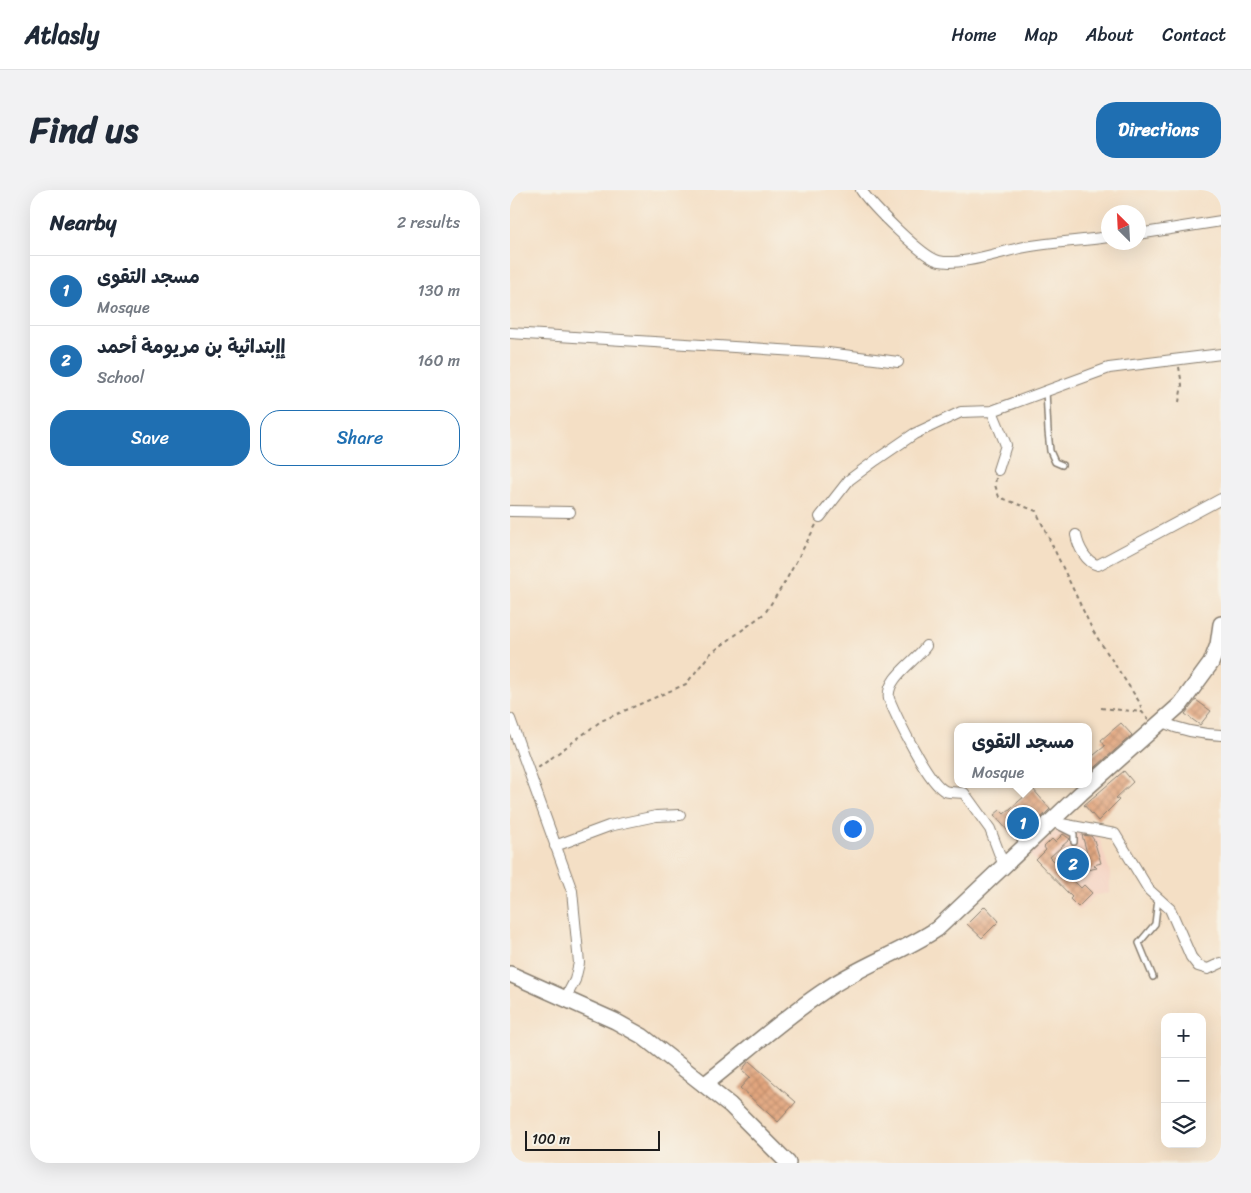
<!DOCTYPE html>
<meta charset="utf-8">
<style>
body{margin:0;font-family:Sriracha,"Playpen Sans Arabic",sans-serif;background:#f2f2f3;color:#1f2937}
.controls{position:absolute;right:15px;bottom:15px;display:grid;overflow:hidden;border-radius:10px;box-shadow:0 5px 20px #0002}
.controls button{width:45px;height:45px;display:grid;place-items:center;padding:0;border:0;border-bottom:1px solid #e0e1e3;background:#fff;color:#1f2937;font:25px sans-serif}
.compass{position:absolute;left:591px;top:15px;width:45px;height:45px;border-radius:50%;background:#fff;box-shadow:0 5px 20px #0002;rotate:336deg}
.scale{position:absolute;left:15px;bottom:12px;width:135px;box-sizing:border-box;padding-left:5px;border:2px solid #1c1c1c;border-top:0;font-size:14px;line-height:18px;white-space:nowrap;color:#1c1c1c;-webkit-text-stroke:4px #f7f3e8;paint-order:stroke}
.you{position:absolute;left:342px;top:638px;width:18px;height:18px;margin:-12px;border:4px solid #fff;border-radius:50%;background:#1a73e8;box-shadow:0 0 0 8px #1a73e833}
.badge{display:grid;place-items:center;width:32px;height:32px;border-radius:50%;background:#1f6fb2;color:#fff;font-size:16px;font-weight:700}
.pin{position:absolute;translate:-50% -50%;border:2px solid #fff;box-shadow:0 1px 5px #0006}
.popup{position:absolute;left:444px;top:533px;width:138px;height:65px;box-sizing:border-box;display:grid;place-content:center;border-radius:10px;background:#fff;filter:drop-shadow(0 1px 4px #0005);font-size:16px;white-space:nowrap;color:#747a83}
.popup b{font-size:19px;color:#1f2937}
.popup::after{content:'';position:absolute;left:50%;top:100%;margin-left:-10px;border:10px solid transparent;border-top-color:#fff}
.list{margin:0;padding:0;list-style:none}
h2{display:flex;justify-content:space-between;align-items:center;height:65px;margin:0;padding:0 20px;font-size:21px}
h2 small{font-size:16px;font-weight:400;color:#747a83}
.list li{display:grid;grid-template-columns:32px 1fr auto;gap:15px;align-items:center;box-sizing:border-box;height:70px;padding:0 20px;border-top:1px solid #e0e1e3}
.list b{display:block;font-size:19px;white-space:nowrap}
.list p{margin:0;font-size:16px;white-space:nowrap;color:#747a83}
.list em{font-size:16px;font-style:normal;color:#747a83}
.actions{display:flex;gap:10px;padding:15px 20px}
.actions a{flex:1;padding:11px 0;border:1px solid #1f6fb2;border-radius:20px;text-align:center;font-size:18px;color:#1f6fb2}
.actions .main{background:#1f6fb2;color:#fff}
.icon{flex:none;width:28px;height:28px;fill:none;stroke:currentColor;stroke-width:2;stroke-linecap:round;stroke-linejoin:round}
.map{position:relative;flex:none;width:711px;height:973px;overflow:hidden;border-radius:20px}
header{display:flex;align-items:center;gap:30px;box-sizing:border-box;height:70px;padding:0 25px;background:#fff;border-bottom:1px solid #e0e1e3}
header strong{font-size:24px}
nav{display:flex;gap:28px;margin-inline-start:auto;font-size:18px}
.intro{display:flex;align-items:center;justify-content:space-between;box-sizing:border-box;height:120px;padding:0 30px}
h1{margin:0;font-size:35px}
.button{padding:12px 22px;border-radius:20px;background:#1f6fb2;color:#fff;font-size:18px;font-weight:700}
main{display:flex;gap:30px;padding:0 30px}
aside{flex:1;background:#fff;border-radius:20px;box-shadow:0 5px 20px #0002}
.map>svg:first-child{display:block}
.built{fill:#f5d3c2}
.building{fill:url(#building-cross-hatch)}
.lines{fill:none;stroke-linecap:round;stroke-linejoin:round}
.lane-casing{stroke:#887e70;stroke-width:8}
.street-casing{stroke:#887e70;stroke-width:12}
.secondary-casing{stroke:#887e70;stroke-width:18}
.path{stroke:#887e70;stroke-width:2;stroke-dasharray:4 4;stroke-linecap:butt}
.lane{stroke:#fff;stroke-width:5}
.street{stroke:#fff;stroke-width:10}
.secondary{stroke:#fff;stroke-width:15}
</style>
<header>
<strong>Atlasly</strong>
<nav><a>Home</a><a>Map</a><a>About</a><a>Contact</a></nav>
</header>
<div class="intro"><h1>Find us</h1><a class="button">Directions</a></div>
<main>
<aside>
<h2>Nearby<small>2 results</small></h2>
<ul class="list">
<li><span class="badge">1</span><div><b>مسجد التقوى</b><p>Mosque</p></div><em>130 m</em></li>
<li><span class="badge">2</span><div><b>إإبتدائية بن مريومة أحمد</b><p>School</p></div><em>160 m</em></li>
</ul>
<div class="actions"><a class="main">Save</a><a>Share</a></div>
</aside>
<div class="map">
<svg width="711" height="973" viewBox="0 0 711 973">
<defs>
<pattern id="building-cross-hatch" width="8" height="8" patternUnits="userSpaceOnUse" patternTransform="scale(1.25)"><rect width="8" height="8" fill="#e1a57e"/><path d="M0 0l8 8M0 8l8-8" fill="none" stroke="#c08d6c"/></pattern>
</defs>
<rect width="100%" height="100%" fill="#f7f3e8"/>
<filter id="ink" filterUnits="userSpaceOnUse"><feTurbulence type="fractalNoise" baseFrequency=".02" numOctaves="2"/><feDisplacementMap in="SourceGraphic" scale="10" xChannelSelector="R" yChannelSelector="G"/><feConvolveMatrix kernelMatrix="1 2 1 2 8 2 1 2 1" color-interpolation-filters="sRGB"/></filter>
<filter id="wash" filterUnits="userSpaceOnUse"><feTurbulence type="fractalNoise" baseFrequency=".0096" numOctaves="4" result="noise"/><feDisplacementMap in="SourceGraphic" scale="20" xChannelSelector="R" yChannelSelector="G"/><feGaussianBlur stdDeviation="1.12" result="paint"/><feColorMatrix in="noise" values="0 0 0 0 0 0 0 0 0 0 0 0 0 0 0 0 0 1.4 0 .05"/><feComposite in="paint" operator="in"/></filter>
<g filter="url(#wash)">
<rect width="100%" height="100%" fill="#f4dfc5"/>
<path class="built" d="M552 636 588 644 600 683V703L585 705 570 721 559 709 561 707 519 664Z"/>
<g id="blocks">
<path class="building" d="M686 510 701 521 690 535 675 524Z
M611 533 622 545 578 584V570L595 556 591 550Z
M614 581 623 592 606 608 609 610 588 631 574 615Z
M523 599 540 619 507 651 484 625 490 620 494 624Z
M553 644 560 649 540 667 571 698 574 695 582 703 568 717 560 709 562 707 526 670 536 660 534 657 542 649 545 652Z
M572 645 581 646 584 650 591 673 584 675 587 678 577 680 572 662 579 670Z
M475 716 489 731 472 748 457 734Z
M239 871 286 912 268 932 230 898 240 887 232 880Z"/>
</g>
</g>
<g filter="url(#ink)">
<use href="#blocks" fill-opacity="0" stroke="#887e70" stroke-width="1"/>
<g class="lines">
<g class="lane-casing">
<path id="lane" d="M536 200 538 241 540 261 545 272 552 275
M548 636 564 644V652
M643 787 629 753 645 734 648 709"/>
</g>
<g class="street-casing">
<path id="street" d="M351 0C362 16 412 67 429 71 451 76 493 61 515 57 543 52 571 51 598 47
M628 44 711 31
M0 143 318 163 388 172
M482 221 496 255 488 280
M0 321 60 322
M310 327 339 290 366 270 404 244 451 222 482 221 599 178 711 164
M566 345C568 356 576 373 588 375L711 309
M416 456C406 471 375 488 379 509 387 528 418 593 435 601 441 603 448 602 454 603L480 639 494 676
M0 529 62 701 69 773 65 790 55 809
M652 532C672 541 690 544 711 545
M541 632 605 644 639 700 660 719 681 767 688 776 698 779 711 773
M45 656 99 636 146 626 170 625"/>
</g>
<g class="secondary-casing">
<path id="secondary" d="M0 784 105 831 132 846 220 915 278 973
M194 895C234 864 272 829 314 801 349 776 391 763 427 739L571 603 671 514 701 473 708 455 711 434"/>
</g>
<path class="path" d="M669 177 672 195 669 212
M486 288 485 295 489 307 526 321 583 441 630 513 632 522
M591 518 632 522 638 529
M28 578 91 531 176 494 200 464 255 423 275 392 306 335"/>
<use href="#lane" class="lane"/>
<use href="#street" class="street"/>
<use href="#secondary" class="secondary"/>
</g>
</g>
</svg>
<div class="controls">
<button>+</button>
<button>−</button>
<button><svg class="icon" aria-label="layers" viewBox="0 0 24 24"><path d="M12 4l9 5-9 5-9-5zM3 14l9 5 9-5"/></svg></button>
</div>
<svg class="compass" viewBox="-18 -18 36 36"><path d="M0-13l5 13h-10z" fill="#e53935"/><path d="M0 13l5-13h-10z" fill="#747a83"/></svg>
<div class="scale">100 m</div>
<div class="you"></div>
<div class="pin badge" style="left:513px;top:633px">1</div>
<div class="popup"><b>مسجد التقوى</b>Mosque</div>
<div class="pin badge" style="left:563px;top:674px">2</div>
</div>
</main>
